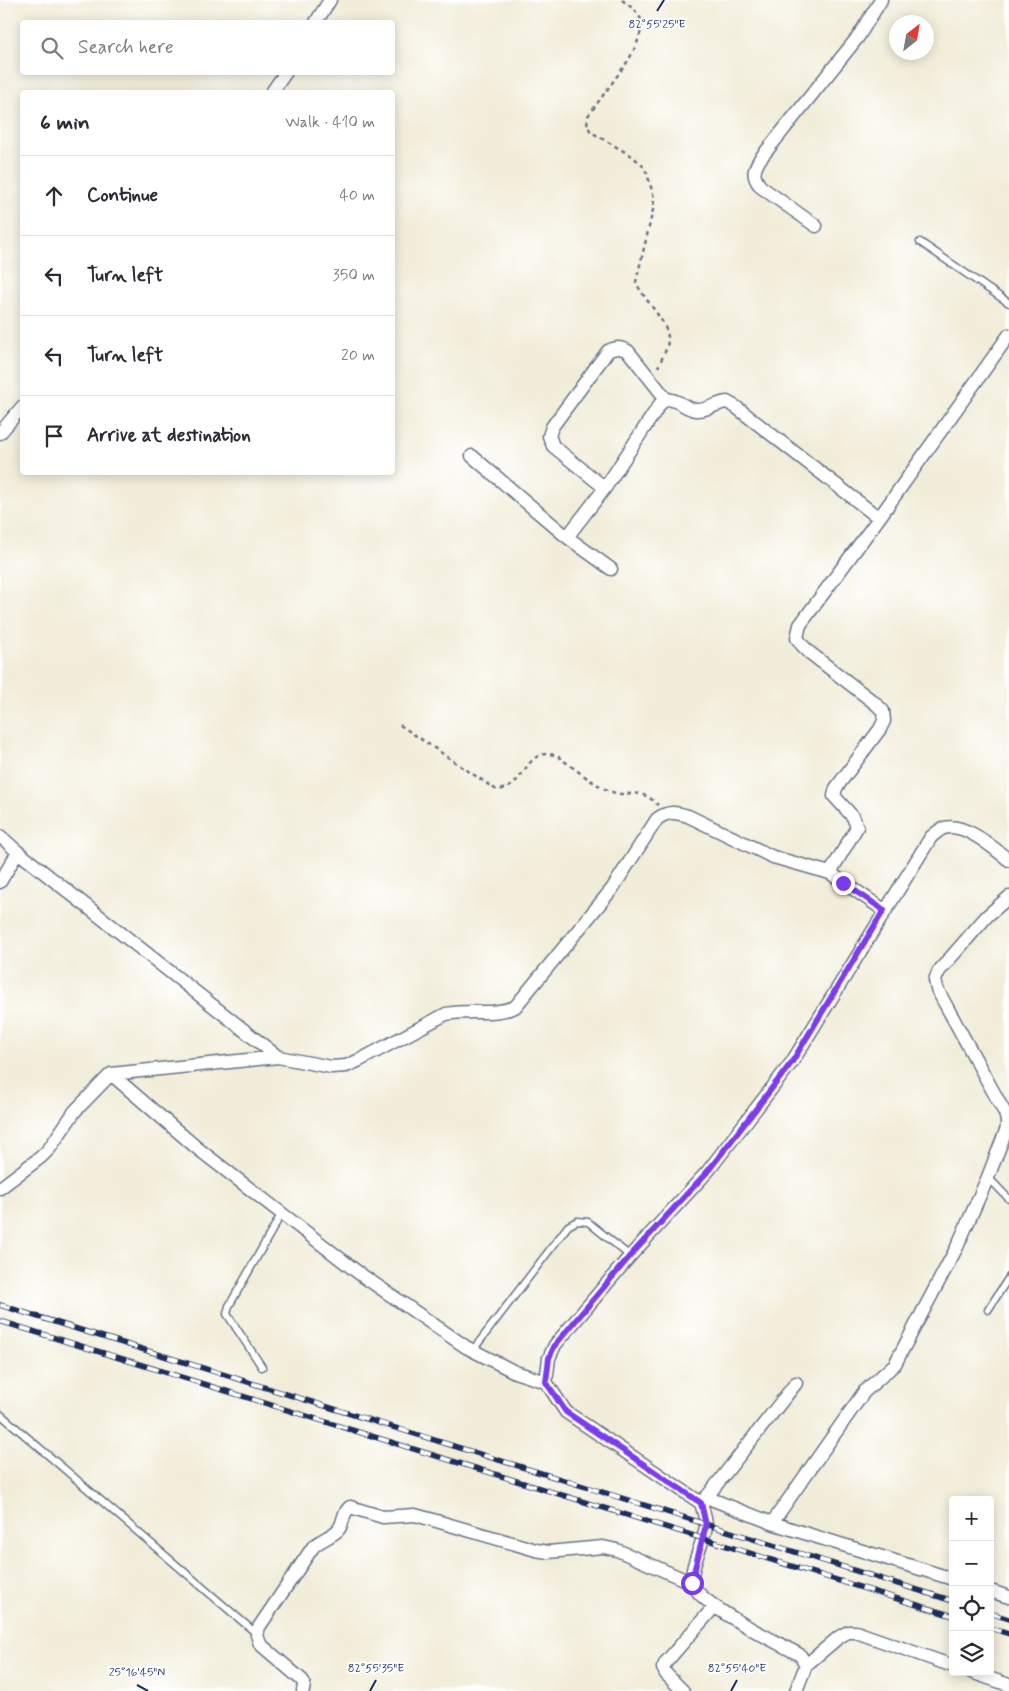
<!DOCTYPE html>
<meta charset="utf-8">
<style>
body{margin:0;font-family:Mynerve,sans-serif;background:#f2f2f3;color:#2b2b33}
.controls{position:absolute;right:15px;bottom:15px;display:grid;overflow:hidden;border-radius:5px;box-shadow:0 2px 12px #0003}
.controls button{width:45px;height:45px;display:grid;place-items:center;padding:0;border:0;border-bottom:1px solid #e1e1e2;background:#fff;color:#2b2b33;font:25px sans-serif}
.compass{position:absolute;left:889px;top:15px;width:45px;height:45px;border-radius:50%;background:#fff;box-shadow:0 2px 12px #0003;rotate:31deg}
.stop{position:absolute;width:15px;height:15px;margin:-11px;border:4px solid #7c3aed;border-radius:50%;background:#fff}
.stop.end{background:#7c3aed;border-color:#fff;box-shadow:0 1px 5px #0008}
.list{margin:0;padding:0;list-style:none}
h2{display:flex;justify-content:space-between;align-items:center;height:65px;margin:0;padding:0 20px;font-size:21px}
h2 small{font-size:16px;font-weight:400;color:#7c7c81}
.list li{display:grid;grid-template-columns:32px 1fr auto;gap:15px;align-items:center;box-sizing:border-box;height:80px;padding:0 20px;border-top:1px solid #e1e1e2}
.list b{display:block;font-size:19px;white-space:nowrap}
.list em{font-size:16px;font-style:normal;color:#7c7c81}
.icon{flex:none;width:28px;height:28px;fill:none;stroke:currentColor;stroke-width:2;stroke-linecap:round;stroke-linejoin:round}
.map{position:relative;flex:none;width:1009px;height:1691px;overflow:hidden}
.search{position:absolute;background:#fff;box-shadow:0 2px 12px #0003;left:20px;top:20px;width:375px;height:55px;display:flex;align-items:center;gap:12px;box-sizing:border-box;padding:0 18px;border-radius:5px;color:#7c7c81;font-size:19px}
.panel{position:absolute;background:#fff;box-shadow:0 2px 12px #0003;left:20px;top:90px;width:375px;height:385px;border-radius:5px}
.map>svg:first-child{display:block}
.lines{fill:none;stroke-linecap:round;stroke-linejoin:round}
.lane-casing{stroke:#667289;stroke-width:9}
.street-casing{stroke:#667289;stroke-width:15}
.path{stroke:#667289;stroke-width:2.5;stroke-dasharray:4 4;stroke-linecap:butt}
.lane{stroke:#fff;stroke-width:6}
.street{stroke:#fff;stroke-width:12}
.rail-casing{stroke:#1b2f5e;stroke-width:5.5}
.rail{stroke:#fff;stroke-width:4;stroke-dasharray:11;stroke-linecap:butt}
.route{stroke:#7c3aed;stroke-width:6}
.ticks{fill:none;stroke:#1b2f5e;stroke-width:2}
.ticks-label{font-size:12px;text-anchor:middle;fill:#1b2f5e;stroke:#fff;stroke-width:4;stroke-linejoin:round;paint-order:stroke}
</style>
<div class="map">
<svg width="1009" height="1691" viewBox="0 0 1009 1691">
<rect width="100%" height="100%" fill="#fff"/>
<filter id="ink" filterUnits="userSpaceOnUse"><feTurbulence type="fractalNoise" baseFrequency=".02" numOctaves="2"/><feDisplacementMap in="SourceGraphic" scale="10" xChannelSelector="R" yChannelSelector="G"/><feConvolveMatrix kernelMatrix="1 2 1 2 8 2 1 2 1" color-interpolation-filters="sRGB"/></filter>
<filter id="wash" filterUnits="userSpaceOnUse"><feTurbulence type="fractalNoise" baseFrequency=".0096" numOctaves="4" result="noise"/><feDisplacementMap in="SourceGraphic" scale="20" xChannelSelector="R" yChannelSelector="G"/><feGaussianBlur stdDeviation="1.12" result="paint"/><feColorMatrix in="noise" values="0 0 0 0 0 0 0 0 0 0 0 0 0 0 0 0 0 1.4 0 .05"/><feComposite in="paint" operator="in"/></filter>
<g filter="url(#wash)">
<rect width="100%" height="100%" fill="#f2edd9"/>
</g>
<g filter="url(#ink)">
<g class="lines">
<g class="lane-casing">
<path id="lane" d="M920 242 1009 303
M988 1177 1009 1199
M988 1310 1009 1277
M473 1350 568 1226 577 1221 588 1222 630 1256
M262 1367 227 1314 229 1306 282 1213
M0 1414 257 1634"/>
</g>
<g class="street-casing">
<path id="street" d="M316 22 330 0
M272 92 286 72
M816 226 761 187C752 176 753 171 760 159L858 37 881 0
M0 433 22 407
M472 456 567 537 611 569
M605 488 553 446 549 436 552 427 608 351C616 347 620 347 628 351L666 399
M567 537 605 488 660 404 666 399C679 399 685 409 696 410 706 411 717 403 727 402L736 407 879 518
M0 836 18 852
M830 873 857 827 853 817 834 796 836 788 880 729 884 721 883 711 876 704 810 653 802 645 797 638 800 625 879 518 1009 335
M0 882 18 852 278 1057 111 1074 197 1148 360 1274 466 1347 515 1372 546 1382
M278 1057 331 1067 346 1066 360 1060 446 1014C471 1009 493 1016 515 1007L612 889 657 819C668 811 675 812 688 816L773 857 830 873 884 910
M0 1188 41 1157 49 1149 75 1111 111 1074
M706 1497 772 1523 953 1579
M702 1503 796 1383
M772 1523 864 1392 895 1364 957 1247 988 1177 1007 1128V1121L1005 1113 937 989 935 980 939 971 987 916 1009 897
M990 1591 1009 1597
M806 1665 839 1637 848 1632H856L953 1666
M971 1672 1009 1685
M303 1691 304 1684 302 1680 260 1644 257 1635 259 1627 313 1547C320 1540 330 1537 337 1531 345 1524 341 1514 350 1507L383 1517 415 1515 426 1518 536 1550 548 1552 603 1547 617 1550 692 1583
M683 1691 666 1674 663 1668 666 1662 714 1607
M796 1691 806 1665 800 1655C779 1643 696 1604 692 1582 690 1567 704 1542 706 1526 706 1519 703 1510 701 1503L566 1412 546 1382 549 1358 555 1345 630 1256 708 1171 792 1062 931 837C935 834 940 829 944 828 965 822 993 848 1009 860"/>
</g>
<path class="path" d="M622 0C627 4 633 8 637 13 648 24 635 49 628 61L588 116 587 125 591 132 632 156 642 165 647 173 654 198 653 210 636 282C643 299 666 319 668 337 669 346 662 358 658 367
M400 725 495 789C527 793 522 744 557 756 573 767 594 785 610 791 630 800 637 784 658 805"/>
<use href="#lane" class="lane"/>
<use href="#street" class="street"/>
<g class="rail-casing">
<path id="rail" d="M0 1305 953 1601
M0 1321 953 1616
M990 1613 1009 1619
M990 1628 1009 1634"/>
</g>
<use href="#rail" class="rail"/>
</g>
</g>
<g class="lines" filter="url(#ink)">
<path class="route" d="M692 1583 694 1572 706 1525 701 1503 566 1412 546 1382 549 1358 555 1345 630 1256 708 1171 792 1062 884 910 843 883"/>
</g>
<path class="ticks" d="M657 11 664 0M137 1685 148 1691M370 1691 376 1680M731 1691 737 1680"/>
<g class="ticks-label">
<text x="657" y="28">82°55'25"E</text>
<text x="376" y="1672">82°55'35"E</text>
<text x="737" y="1672">82°55'40"E</text>
<text x="137" y="1676">25°16'45"N</text>
</g>
</svg>
<div class="controls">
<button>+</button>
<button>−</button>
<button><svg class="icon" aria-label="locate" viewBox="0 0 24 24"><circle cx="12" cy="12" r="6"/><path d="M12 2v4M12 18v4M2 12h4M18 12h4"/></svg></button>
<button><svg class="icon" aria-label="layers" viewBox="0 0 24 24"><path d="M12 4l9 5-9 5-9-5zM3 14l9 5 9-5"/></svg></button>
</div>
<svg class="compass" viewBox="-18 -18 36 36"><path d="M0-13l5 13h-10z" fill="#e53935"/><path d="M0 13l5-13h-10z" fill="#7c7c81"/></svg>
<div class="stop" style="left:692px;top:1583px"></div>
<div class="stop end" style="left:843px;top:883px"></div>
<div class="search"><svg class="icon" aria-label="search" viewBox="0 0 24 24"><circle cx="10" cy="10" r="6"/><path d="M15 15l6 6"/></svg>Search here</div>
<section class="panel">
<h2>6 min<small>Walk · 410 m</small></h2>
<ul class="list">
<li><svg class="icon" aria-label="ahead" viewBox="0 0 24 24"><path d="M12 20V5M6 11l6-6 6 6"/></svg><div><b>Continue</b></div><em>40 m</em></li>
<li><svg class="icon" aria-label="left" viewBox="0 0 24 24"><path d="M17 20v-9H6M10 6l-5 5 5 5"/></svg><div><b>Turn left</b></div><em>350 m</em></li>
<li><svg class="icon" aria-label="left" viewBox="0 0 24 24"><path d="M17 20v-9H6M10 6l-5 5 5 5"/></svg><div><b>Turn left</b></div><em>20 m</em></li>
<li><svg class="icon" aria-label="arrive" viewBox="0 0 24 24"><path d="M6 21V4h12l-3 4 3 4H6"/></svg><div><b>Arrive at destination</b></div></li>
</ul>
</section>
</div>
